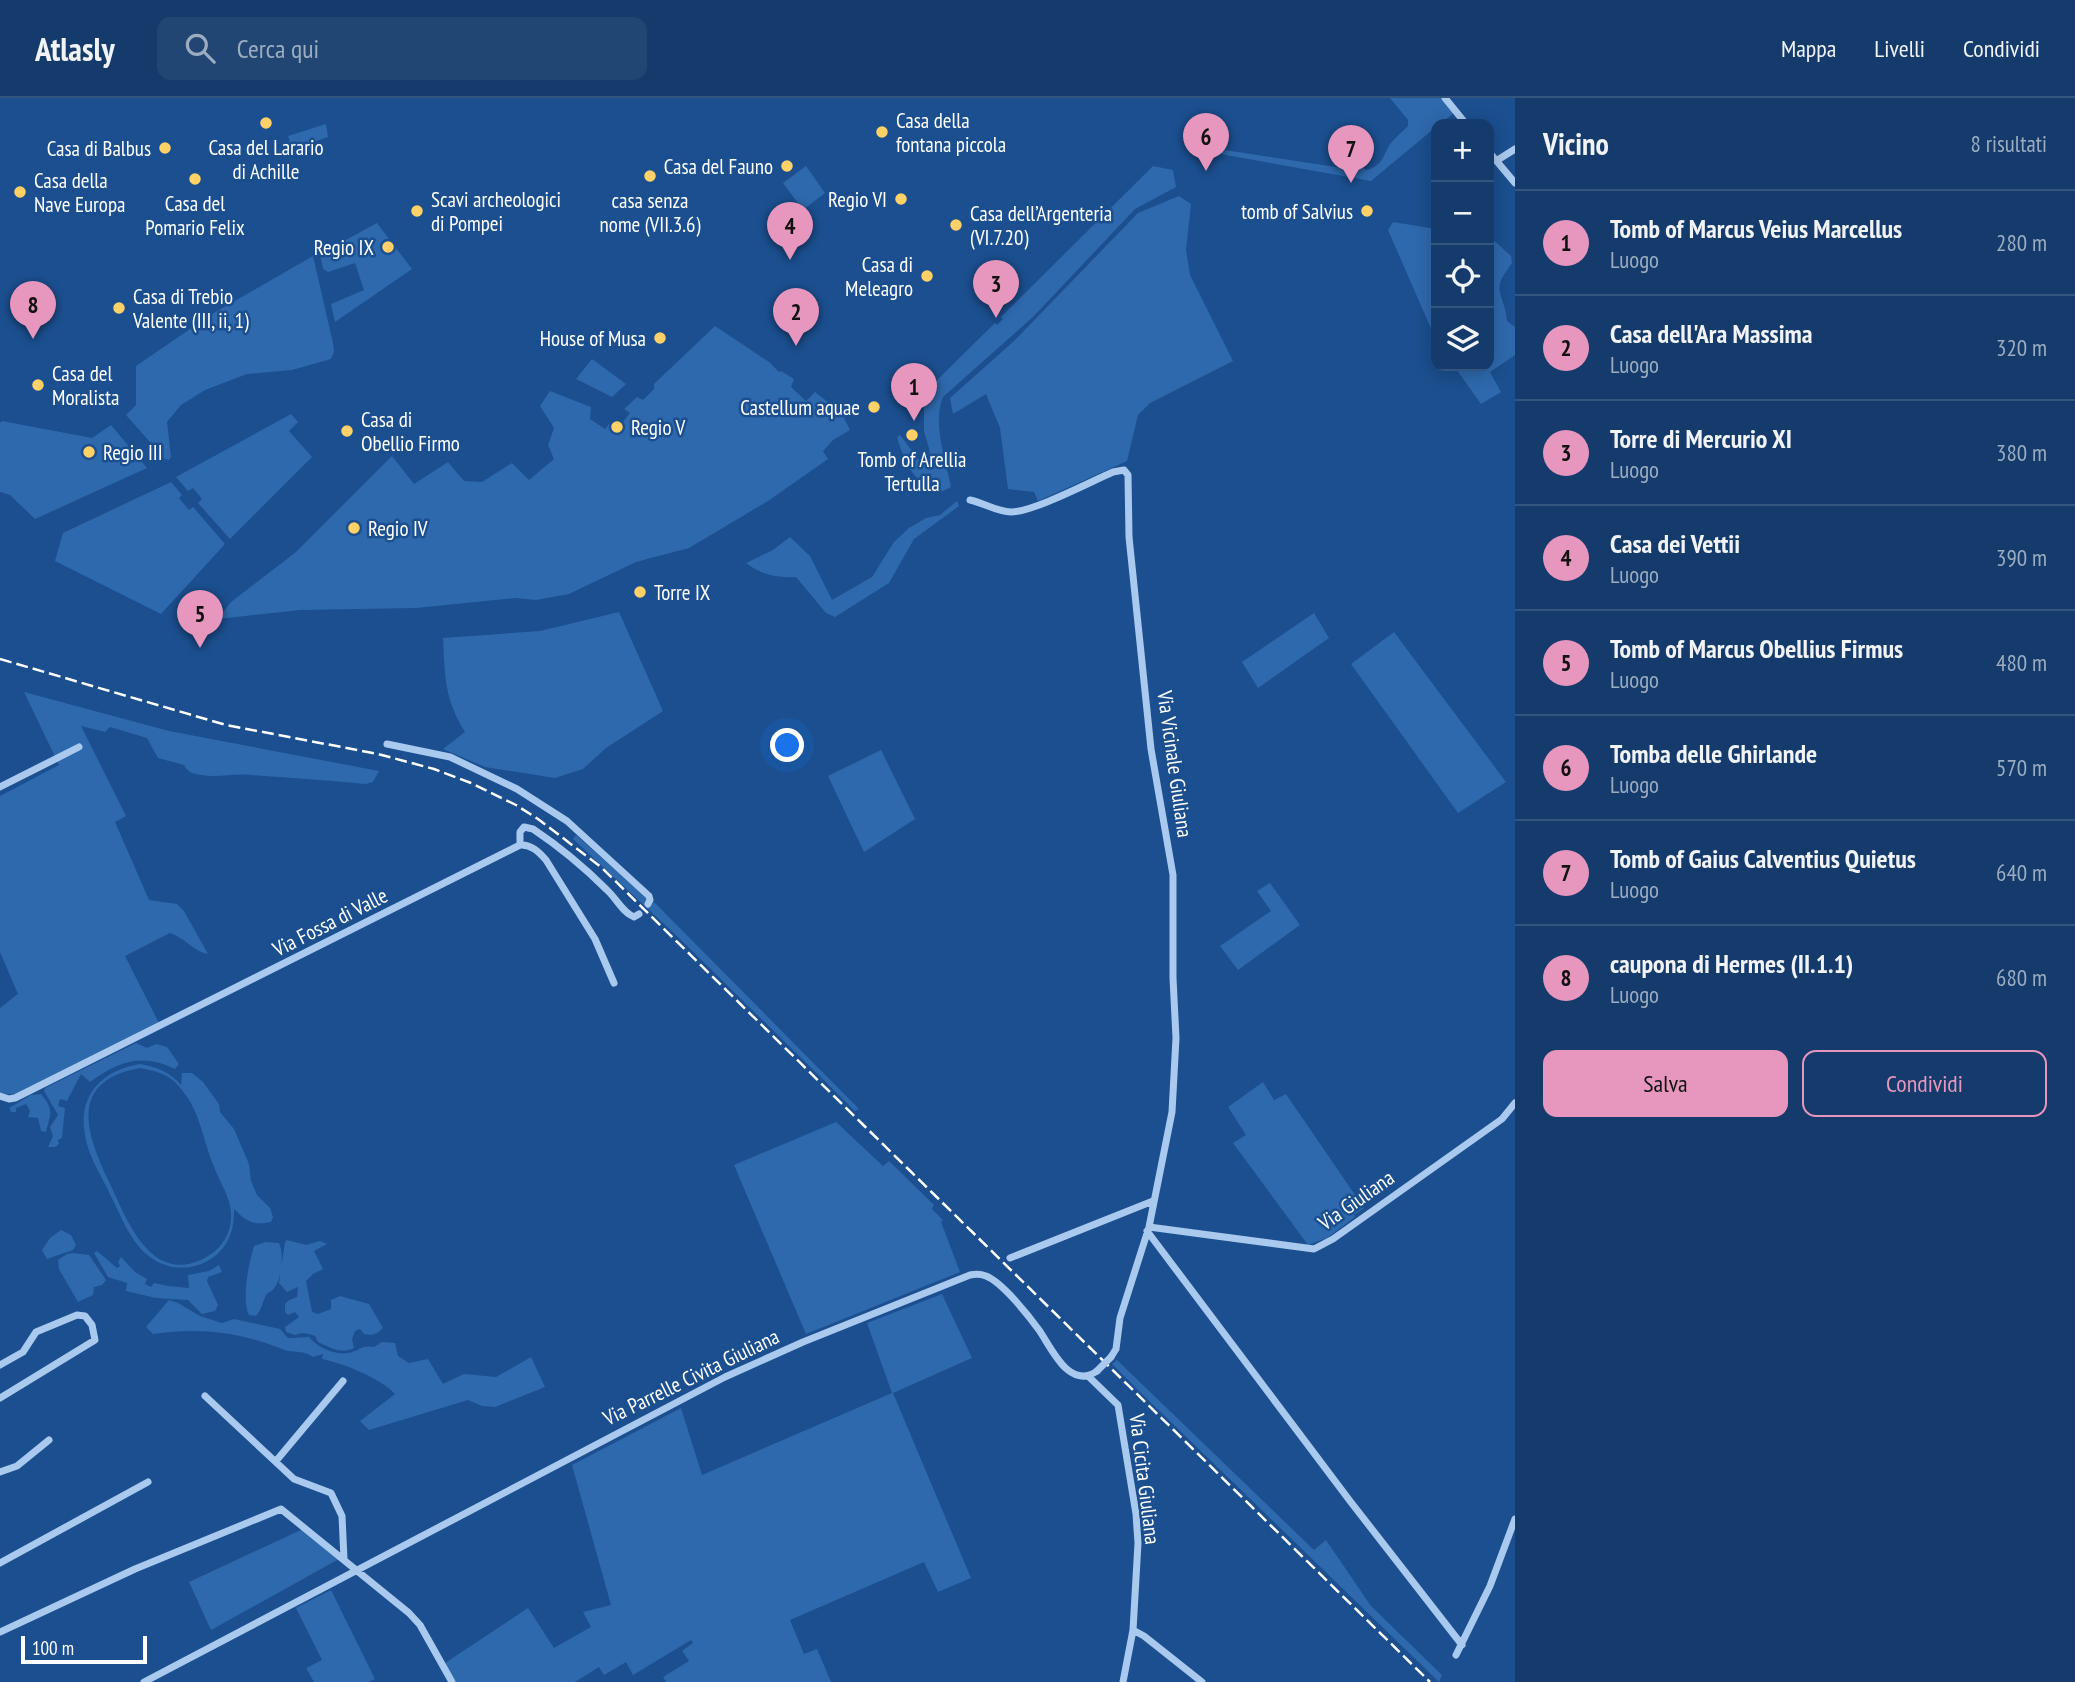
<!DOCTYPE html>
<html lang="it">
<meta charset="utf-8">
<style>
body{margin:0;font-family:"PT Sans Narrow",sans-serif;background:#214673;color:#f1f3f6}
.controls{position:absolute;right:21px;top:21px;display:grid;overflow:hidden;border-radius:14px;box-shadow:0 4px 18px #0003}
.controls button{width:63px;height:63px;display:grid;place-items:center;padding:0;border:0;border-bottom:2px solid #33557e;background:#143b6b;color:#f1f3f6;font:35px sans-serif}
.scale{position:absolute;left:21px;bottom:18px;width:126px;box-sizing:border-box;padding-left:7px;border:4px solid #fff;border-top:0;font-size:19px;line-height:24px;white-space:nowrap;color:#fff;-webkit-text-stroke:5px #1b4f8f;paint-order:stroke}
.you{position:absolute;left:788px;top:648px;width:24px;height:24px;margin:-18px;border:5px solid #fff;border-radius:50%;background:#1a73e8;box-shadow:0 0 0 10px #1a73e833}
.badge{display:grid;place-items:center;width:46px;height:46px;border-radius:50%;background:#e797bd;color:#111;font-size:23px;font-weight:700}
.pin{position:absolute;translate:-50% -58px;filter:drop-shadow(0 2px 4px #0008)}
.pin::after{content:'';position:absolute;top:37px;width:24px;height:21px;background:inherit;clip-path:polygon(0 0,100% 0,50% 100%)}
.list{margin:0;padding:0;list-style:none}
h2{display:flex;justify-content:space-between;align-items:center;height:91px;margin:0;padding:0 28px;font-size:30px}
h2 small{font-size:23px;font-weight:400;color:#9dadc1}
.list li{display:grid;grid-template-columns:46px 1fr auto;gap:21px;align-items:center;box-sizing:border-box;height:105px;padding:0 28px;border-top:2px solid #33557e}
.list b{display:block;font-size:26px;white-space:nowrap}
.list p{margin:0;font-size:23px;white-space:nowrap;color:#9dadc1}
.list em{font-size:23px;font-style:normal;color:#9dadc1}
.actions{display:flex;gap:14px;padding:21px 28px}
.actions a{flex:1;padding:16px 0;border:2px solid #e797bd;border-radius:14px;text-align:center;font-size:24px;color:#e797bd}
.actions .main{background:#e797bd;color:#111}
.icon{flex:none;width:38px;height:38px;fill:none;stroke:currentColor;stroke-width:2;stroke-linecap:round;stroke-linejoin:round}
.map{position:relative;flex:none;width:1515px;height:1584px;overflow:hidden}
header{display:flex;align-items:center;gap:42px;box-sizing:border-box;height:98px;padding:0 35px;background:#143b6b;border-bottom:2px solid #33557e}
header strong{font-size:33px}
nav{display:flex;gap:38px;margin-inline-start:auto;font-size:24px}
.search{width:490px;height:63px;background:#214673;display:flex;align-items:center;gap:18px;box-sizing:border-box;padding:0 24px;border-radius:14px;color:#9dadc1;font-size:26px}
main{display:flex}
aside{flex:1;background:#143b6b}
.map>svg:first-child{display:block}
.green{fill:#2e69ad;fill-rule:evenodd}
.lines{fill:none;stroke-linecap:round;stroke-linejoin:round}
.street{stroke:#a9c9ee;stroke-width:7}
.rail{stroke:#fff;stroke-width:2.5;stroke-dasharray:12 5;stroke-linecap:butt}
.street-bridge{stroke:#a9c9ee;stroke-width:7}
.poi-dot{fill:#ffd166;stroke:#1b4f8f;stroke-width:2.5}
.labels{text-anchor:middle;dominant-baseline:central;stroke-width:5;stroke-linejoin:round;paint-order:stroke}
.poi-label{font-size:21px;fill:#fff;stroke:#1b4f8f;text-anchor:start}
.street-label{font-size:21px;fill:#fff;stroke:#1b4f8f}
</style>
<header>
<strong>Atlasly</strong>
<div class="search"><svg class="icon" aria-label="search" viewBox="0 0 24 24"><circle cx="10" cy="10" r="6"/><path d="M15 15l6 6"/></svg>Cerca qui</div>
<nav><a>Mappa</a><a>Livelli</a><a>Condividi</a></nav>
</header>
<main>
<div class="map">
<svg width="1515" height="1584" viewBox="0 0 1515 1584">
<rect width="100%" height="100%" fill="#1b4f8f"/>
<path class="green" d="M1390 0H1441L1454 15 1440 26H1436V29L1371 83 1198 52 1199 48 1342 70 1352 62 1366 72C1383 68 1382 59 1390 46 1395 40 1402 34 1408 28V22Z
M326 26 328 39 276 57V53L285 50V45L290 43 288 38Z
M806 68 825 95 803 112 783 85Z
M1153 68 1173 72 1176 89 1135 111 1033 219 943 299C932 325 946 362 951 389L941 394C915 388 904 364 897 339L900 337 922 366 930 354 924 333V294L927 296 932 290 931 288 995 225 997 227 1003 221 1001 219Z
M1179 98 1191 106 1186 152 1190 177 1233 263 1150 305 1138 317 1127 363 1038 403 1034 394 1008 391 1000 330 986 296 953 316 950 300 1014 243 1138 115Z
M1393 124 1436 131V242L1388 132Z
M377 125 412 171 335 224 331 206 364 192 355 165 328 174 323 171 320 156Z
M1489 138 1511 158 1512 165C1489 195 1504 192 1507 223L1515 229V257L1490 274 1501 294 1481 306 1454 268H1489Z
M313 158 333 245 334 254 331 261 292 272 247 276 205 292 181 307 167 324 171 359 169 362 165 361 126 317 136 307V268L212 216Z
M715 228 769 264 779 274 781 273 794 281 791 289 806 303 815 294 841 314 850 332 833 342 823 353 828 361 768 403 689 450 636 464 569 496 536 502 515 500 416 510 300 512 218 521 231 504 296 454 392 358 414 386 448 364 464 383 482 384 512 365 529 382 554 361 548 347 554 330 540 308 550 293 591 309 590 321 605 331 609 326 616 333 630 315 624 311 637 299 643 302 654 291V286Z
M592 261 626 286 612 299 576 281Z
M291 316 298 324 289 333 312 359 230 441 198 405 202 401 193 390 188 393 176 379Z
M2 323 92 340 111 327 147 370 35 421 10 397 0 394V325Z
M171 384 182 397 179 400 189 412 193 409 225 446 161 516 55 463 63 435Z
M957 403 959 408 914 441 889 485 835 519 826 515 796 479C776 480 762 477 746 465L773 452 790 439 810 458 832 502 872 479 894 444 909 430 926 420 940 417Z
M619 514 663 613 606 650 583 671 555 680 485 669 443 651 465 634C444 600 445 578 443 540L540 533Z
M1314 515 1329 540 1258 590 1242 564Z
M1394 534 1506 684 1458 715 1351 566Z
M24 594 169 633 379 673 373 684 366 686C328 682 289 680 251 677 234 675 218 680 201 677 192 676 188 674 184 667L158 660 147 640 110 629 105 634 81 628 126 718 115 724 149 802 177 806 184 813 208 856C193 853 185 840 170 835L125 858 159 925 16 997 0 995V910L18 896 0 854V698L59 667Z
M881 652 915 721 864 754 828 678Z
M576 737 648 801 650 808 654 804 859 1011 855 1013 678 839 573 741Z
M1270 785 1300 827 1238 872 1220 848 1271 813 1257 793Z
M136 945 147 950 156 946 167 949 179 966 175 971C142 955 119 963 90 984L81 976 67 1003 60 1001 58 1008 65 1010 62 1040 58 1042 59 1046 55 1049H48L53 1038 50 1029 58 1017 44 993 45 990Z
M140 966C157 969 170 974 181 987L182 975H192L203 984 219 1006 220 1014 234 1031 249 1066 251 1083 257 1097 270 1110 273 1119 271 1124C253 1128 246 1123 234 1111 234 1122 233 1132 228 1142 213 1171 175 1178 150 1159 130 1144 121 1118 110 1096 102 1079 90 1061 86 1042 76 1000 99 973 140 966ZM140 970C150 972 161 974 170 980 179 987 188 999 193 1009 202 1028 206 1050 214 1069 220 1085 232 1101 231 1119 231 1135 222 1150 208 1158 155 1190 129 1128 112 1090 89 1042 63 984 140 970Z
M1263 984 1274 1002 1286 996 1364 1110 1354 1117 1355 1119 1327 1140 1308 1147 1233 1045 1246 1037 1228 1009Z
M41 996C55 1013 50 1016 46 1034L41 1033 38 1020 28 1019 30 1013 26 1006 16 1010V1014H11L9 1010 31 997Z
M836 1024 883 1068 889 1063 934 1107 932 1111 943 1122 941 1124 960 1174 806 1236 734 1067Z
M61 1132 71 1137 76 1147 73 1152 47 1161 42 1152 50 1140Z
M287 1142 306 1147 320 1143 327 1146 314 1153 323 1171 313 1176 306 1183 312 1214 318 1216 331 1211V1202L340 1198 369 1206 383 1230C377 1236 373 1238 364 1236L360 1231 355 1233 352 1241 354 1250C342 1257 329 1249 318 1244L315 1238C308 1235 302 1234 295 1237L286 1234 285 1229 299 1219 295 1214 288 1217 285 1214V1206L289 1202 297 1199 298 1189 287 1194 279 1185 285 1144Z
M265 1144 279 1145C284 1155 282 1180 275 1189 271 1195 270 1192 266 1197 262 1205 262 1211 256 1218L249 1217C241 1201 249 1165 254 1148Z
M97 1153 117 1170 120 1168 118 1164 121 1159 135 1174 147 1181 145 1186 151 1189 154 1185 168 1188 189 1190 188 1177 209 1173 219 1167 222 1174 208 1179 207 1183 218 1207 215 1213 202 1216 188 1202 156 1200 126 1193 127 1185 108 1179 94 1155Z
M73 1155 89 1157 106 1182 102 1187 94 1189 93 1197 78 1204 59 1171 58 1162 67 1156Z
M942 1196 972 1260 893 1295 971 1480 938 1494 924 1464 790 1522 804 1556 817 1551 831 1584H666L663 1579 689 1563 682 1553 693 1545 691 1542 633 1577 626 1564 604 1577 599 1569 575 1584H456L445 1565 528 1510 554 1550 591 1529 583 1514 611 1507 572 1367 681 1310 702 1377 892 1295 867 1225Z
M169 1202 178 1205 200 1218 222 1225 234 1221 280 1231 288 1240 309 1239C318 1250 337 1259 352 1254 361 1251 363 1247 374 1249L382 1244 395 1245 398 1258 409 1265 428 1261 443 1286 464 1276 496 1279 531 1259 545 1289 495 1309 482 1308 468 1302 369 1332 360 1323 395 1296C380 1280 345 1266 322 1261L323 1256 313 1259C301 1251 294 1256 282 1251 240 1234 199 1229 153 1236L146 1229Z
M1117 1262 1314 1452 1326 1442 1371 1508 1442 1577 1439 1584 1141 1295 1112 1266Z
M303 1431 339 1461 211 1532 189 1484Z
M331 1492 375 1581 369 1584H314L306 1570 322 1562 296 1510Z"/>
<g class="lines">
<path class="street" d="M1445 0 1466 26
M1489 54 1515 85
M1496 63 1515 51
M970 402C984 405 997 414 1011 414 1033 414 1090 384 1113 374L1124 372 1128 377 1129 439 1151 651 1173 777V880L1176 940 1172 1014 1149 1129 1120 1220 1116 1251 1111 1259
M387 646 450 659 517 691 567 723 649 798 650 802 648 806
M0 689 79 649
M520 747V734L524 729 533 731C560 749 584 769 607 792 616 800 623 815 634 819L639 816
M0 998 9 1001 15 1000 520 747C531 746 539 754 546 762L595 841 614 885
M1149 1129 1314 1151 1333 1141 1502 1021 1515 1005
M1147 1133 1350 1403 1462 1547
M1010 1160 1153 1103
M0 1267 23 1254 36 1234 77 1217 85 1218 92 1227 95 1242 0 1300
M1088 1278 1118 1307 1136 1416 1138 1445 1133 1532 1123 1584
M205 1298 294 1381 331 1395 342 1418 344 1461
M276 1363 343 1283
M0 1374 17 1368 49 1342
M0 1465 148 1384
M1133 1532 1144 1538 1202 1584
M0 1534 135 1471 281 1411 409 1515 420 1527 452 1584
M1456 1557 1490 1488 1515 1421
M144 1584 725 1279 803 1244 970 1177C975 1176 981 1176 986 1178 1002 1184 1029 1218 1039 1232 1051 1249 1069 1293 1097 1273"/>
<path class="rail" d="M0 561 226 627 378 656 434 671 471 685 516 707 538 721 601 769 1430 1584"/>
<path class="street-bridge" d="M1097 1273 1111 1259"/>
</g>
<g class="poi-dot">
<circle cx="266" cy="25" r="7"/>
<circle cx="882" cy="34" r="7"/>
<circle cx="165" cy="50" r="7"/>
<circle cx="787" cy="68" r="7"/>
<circle cx="650" cy="78" r="7"/>
<circle cx="195" cy="81" r="7"/>
<circle cx="20" cy="94" r="7"/>
<circle cx="901" cy="101" r="7"/>
<circle cx="417" cy="113" r="7"/>
<circle cx="1367" cy="113" r="7"/>
<circle cx="956" cy="127" r="7"/>
<circle cx="388" cy="149" r="7"/>
<circle cx="927" cy="178" r="7"/>
<circle cx="119" cy="210" r="7"/>
<circle cx="660" cy="240" r="7"/>
<circle cx="38" cy="287" r="7"/>
<circle cx="874" cy="309" r="7"/>
<circle cx="617" cy="329" r="7"/>
<circle cx="347" cy="333" r="7"/>
<circle cx="912" cy="337" r="7"/>
<circle cx="89" cy="354" r="7"/>
<circle cx="354" cy="430" r="7"/>
<circle cx="640" cy="494" r="7"/>
</g>
<g class="labels">
<g class="poi-label">
<text x="896" y="22">Casa della<tspan x="896" dy="24">fontana piccola</tspan></text>
<text x="266" y="49" text-anchor="middle">Casa del Larario<tspan x="266" dy="24">di Achille</tspan></text>
<text x="151" y="50" text-anchor="end">Casa di Balbus</text>
<text x="773" y="68" text-anchor="end">Casa del Fauno</text>
<text x="34" y="82">Casa della<tspan x="34" dy="24">Nave Europa</tspan></text>
<text x="431" y="101">Scavi archeologici<tspan x="431" dy="24">di Pompei</tspan></text>
<text x="887" y="101" text-anchor="end">Regio VI</text>
<text x="650" y="102" text-anchor="middle">casa senza<tspan x="650" dy="24">nome (VII.3.6)</tspan></text>
<text x="195" y="105" text-anchor="middle">Casa del<tspan x="195" dy="24">Pomario Felix</tspan></text>
<text x="1353" y="113" text-anchor="end">tomb of Salvius</text>
<text x="970" y="115">Casa dell’Argenteria<tspan x="970" dy="24">(VI.7.20)</tspan></text>
<text x="374" y="149" text-anchor="end">Regio IX</text>
<text x="913" y="166" text-anchor="end">Casa di<tspan x="913" dy="24">Meleagro</tspan></text>
<text x="133" y="198">Casa di Trebio<tspan x="133" dy="24">Valente (III, ii, 1)</tspan></text>
<text x="646" y="240" text-anchor="end">House of Musa</text>
<text x="52" y="275">Casa del<tspan x="52" dy="24">Moralista</tspan></text>
<text x="860" y="309" text-anchor="end">Castellum aquae</text>
<text x="361" y="321">Casa di<tspan x="361" dy="24">Obellio Firmo</tspan></text>
<text x="631" y="329">Regio V</text>
<text x="103" y="354">Regio III</text>
<text x="912" y="361" text-anchor="middle">Tomb of Arellia<tspan x="912" dy="24">Tertulla</tspan></text>
<text x="368" y="430">Regio IV</text>
<text x="654" y="494">Torre IX</text>
</g>
<g class="street-label">
<text transform="translate(1175 666) rotate(82)">Via Vicinale Giuliana</text>
<text transform="translate(330 824) rotate(-27)">Via Fossa di Valle</text>
<text transform="translate(1356 1102) rotate(-35)">Via Giuliana</text>
<text transform="translate(691 1279) rotate(-26)">Via Parrelle Civita Giuliana</text>
<text transform="translate(1145 1381) rotate(83)">Via Cicita Giuliana</text>
</g>
</g>
</svg>
<div class="controls">
<button>+</button>
<button>−</button>
<button><svg class="icon" aria-label="locate" viewBox="0 0 24 24"><circle cx="12" cy="12" r="6"/><path d="M12 2v4M12 18v4M2 12h4M18 12h4"/></svg></button>
<button><svg class="icon" aria-label="layers" viewBox="0 0 24 24"><path d="M12 4l9 5-9 5-9-5zM3 14l9 5 9-5"/></svg></button>
</div>
<div class="scale">100 m</div>
<div class="you"></div>
<div class="pin badge" style="left:914px;top:323px">1</div>
<div class="pin badge" style="left:796px;top:248px">2</div>
<div class="pin badge" style="left:996px;top:220px">3</div>
<div class="pin badge" style="left:790px;top:162px">4</div>
<div class="pin badge" style="left:200px;top:550px">5</div>
<div class="pin badge" style="left:1206px;top:73px">6</div>
<div class="pin badge" style="left:1351px;top:85px">7</div>
<div class="pin badge" style="left:33px;top:241px">8</div>
</div>
<aside>
<h2>Vicino<small>8 risultati</small></h2>
<ul class="list">
<li><span class="badge">1</span><div><b>Tomb of Marcus Veius Marcellus</b><p>Luogo</p></div><em>280 m</em></li>
<li><span class="badge">2</span><div><b>Casa dell'Ara Massima</b><p>Luogo</p></div><em>320 m</em></li>
<li><span class="badge">3</span><div><b>Torre di Mercurio XI</b><p>Luogo</p></div><em>380 m</em></li>
<li><span class="badge">4</span><div><b>Casa dei Vettii</b><p>Luogo</p></div><em>390 m</em></li>
<li><span class="badge">5</span><div><b>Tomb of Marcus Obellius Firmus</b><p>Luogo</p></div><em>480 m</em></li>
<li><span class="badge">6</span><div><b>Tomba delle Ghirlande</b><p>Luogo</p></div><em>570 m</em></li>
<li><span class="badge">7</span><div><b>Tomb of Gaius Calventius Quietus</b><p>Luogo</p></div><em>640 m</em></li>
<li><span class="badge">8</span><div><b>caupona di Hermes (II.1.1)</b><p>Luogo</p></div><em>680 m</em></li>
</ul>
<div class="actions"><a class="main">Salva</a><a>Condividi</a></div>
</aside>
</main>
